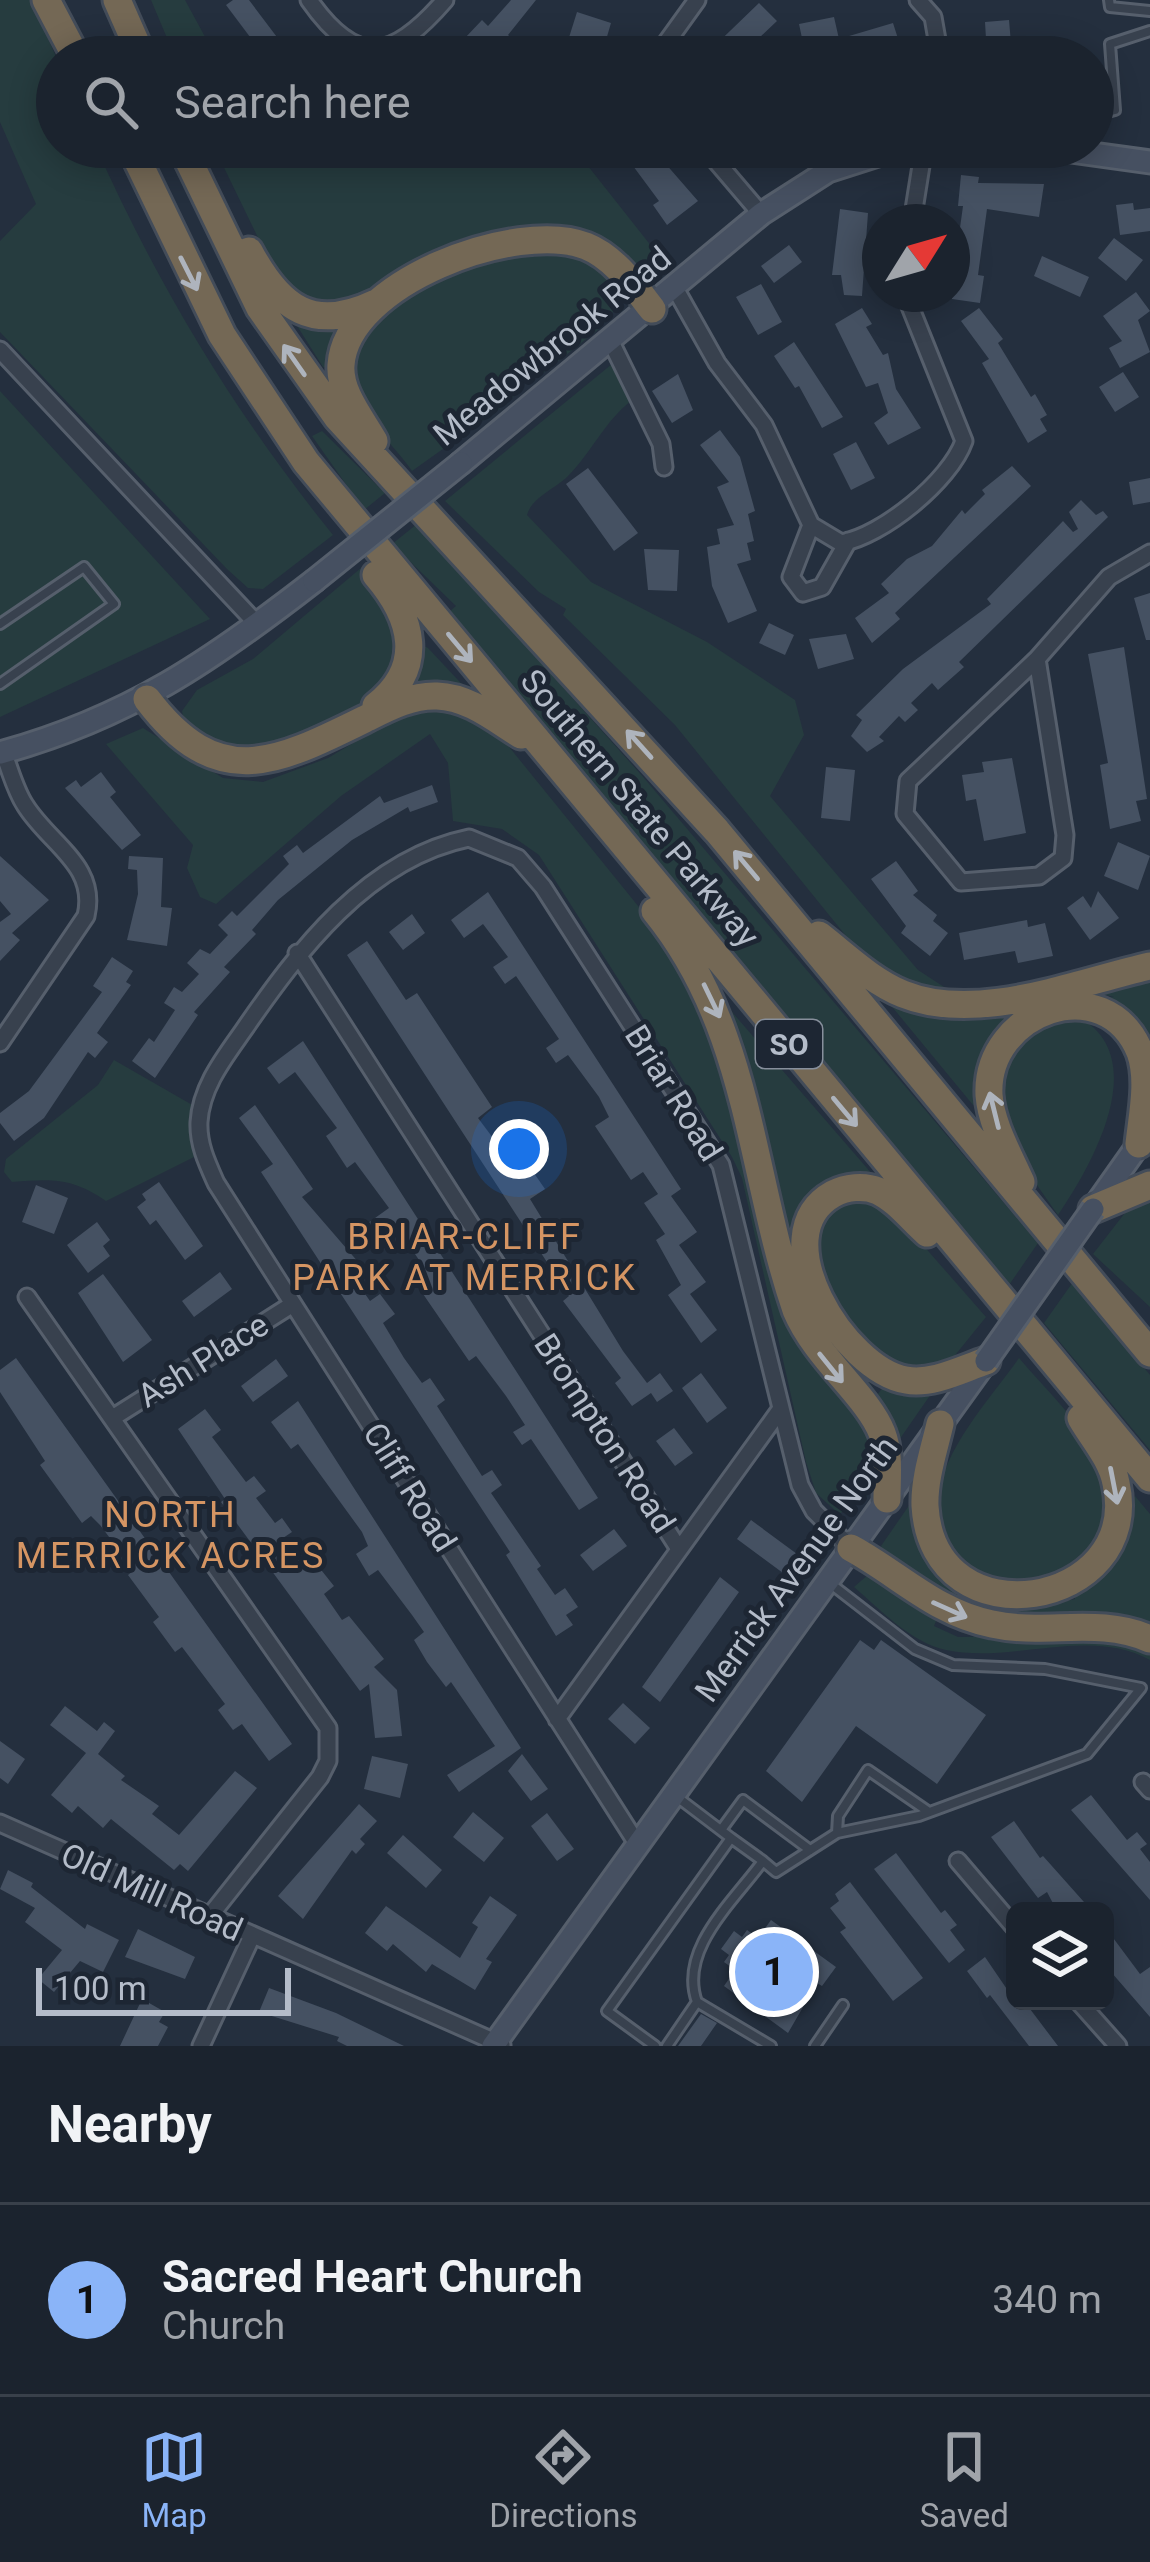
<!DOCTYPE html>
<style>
body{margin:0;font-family:Roboto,sans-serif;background:#242b36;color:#f1f3f6}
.controls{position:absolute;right:36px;bottom:36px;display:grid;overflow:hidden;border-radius:18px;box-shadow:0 6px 30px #0003}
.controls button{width:108px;height:108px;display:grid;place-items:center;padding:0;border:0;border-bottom:3px solid #39404a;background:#1b232e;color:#f1f3f6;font:60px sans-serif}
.compass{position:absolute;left:862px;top:204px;width:108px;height:108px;border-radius:50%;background:#1b232e;box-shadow:0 6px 30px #0003;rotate:53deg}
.scale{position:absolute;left:36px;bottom:30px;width:255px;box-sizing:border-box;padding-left:12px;border:6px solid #b4bcc9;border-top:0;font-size:33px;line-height:42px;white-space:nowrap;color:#b4bcc9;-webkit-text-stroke:9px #1d2633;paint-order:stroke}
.you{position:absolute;left:519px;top:1149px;width:42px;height:42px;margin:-30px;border:9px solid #fff;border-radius:50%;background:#1a73e8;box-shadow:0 0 0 18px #1a73e833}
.badge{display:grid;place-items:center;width:78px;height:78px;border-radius:50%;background:#8ab4f8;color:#111;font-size:39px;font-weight:700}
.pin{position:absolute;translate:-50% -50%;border:6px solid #fff;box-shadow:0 3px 12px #0006}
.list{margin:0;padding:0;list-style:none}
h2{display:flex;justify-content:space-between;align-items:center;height:156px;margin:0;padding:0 48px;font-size:51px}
h2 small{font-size:39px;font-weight:400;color:#a0a4aa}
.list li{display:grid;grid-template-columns:78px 1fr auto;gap:36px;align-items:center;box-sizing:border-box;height:192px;padding:0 48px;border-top:3px solid #39404a}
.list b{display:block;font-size:45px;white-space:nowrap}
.list p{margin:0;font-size:39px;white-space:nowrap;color:#a0a4aa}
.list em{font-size:39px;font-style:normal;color:#a0a4aa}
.icon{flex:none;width:66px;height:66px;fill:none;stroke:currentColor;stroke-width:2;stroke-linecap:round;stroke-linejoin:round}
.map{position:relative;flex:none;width:1150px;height:2046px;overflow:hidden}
.search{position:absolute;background:#1b232e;box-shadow:0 6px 30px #0003;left:36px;right:36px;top:36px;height:132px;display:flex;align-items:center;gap:30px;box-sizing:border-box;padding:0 42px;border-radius:66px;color:#a0a4aa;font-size:45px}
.sheet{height:348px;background:#1b232e}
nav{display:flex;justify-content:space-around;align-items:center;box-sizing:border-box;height:168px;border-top:3px solid #39404a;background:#1b232e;font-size:33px;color:#a0a4aa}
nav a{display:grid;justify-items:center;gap:6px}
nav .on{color:#8ab4f8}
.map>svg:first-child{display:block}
.green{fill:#263c3f}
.building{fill:#455162}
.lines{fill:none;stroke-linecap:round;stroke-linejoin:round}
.lane-casing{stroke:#565f6c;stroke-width:14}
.street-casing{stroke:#565f6c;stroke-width:21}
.secondary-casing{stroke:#565f6c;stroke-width:27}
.highway-casing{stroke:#434c59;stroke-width:33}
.lane{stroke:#38414e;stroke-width:8}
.street{stroke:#38414e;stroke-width:15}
.secondary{stroke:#465061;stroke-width:21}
.highway{stroke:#746855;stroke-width:27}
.secondary-bridge-casing{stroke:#565f6c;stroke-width:27;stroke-linecap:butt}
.secondary-bridge{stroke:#465061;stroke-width:21}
.oneway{stroke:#aeb4bd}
.labels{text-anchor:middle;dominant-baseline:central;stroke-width:10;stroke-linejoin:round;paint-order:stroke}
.shield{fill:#1d2633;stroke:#878f9c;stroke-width:3}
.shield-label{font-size:30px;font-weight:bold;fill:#b4bcc9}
.street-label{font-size:33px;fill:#b4bcc9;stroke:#1d2633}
.neighbourhood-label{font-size:36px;letter-spacing:3px;fill:#d59563;stroke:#1d2633}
</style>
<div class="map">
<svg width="1150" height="2046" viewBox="0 0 1150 2046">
<rect width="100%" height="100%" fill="#242f3e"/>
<path class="green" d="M0 0H31L57 59V147H96C159 288 236 415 333 535L263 589 248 588 227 569 0 332V241L36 204 0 122Z
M151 0H185L216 57H175Z
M214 147H573L667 266 645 279 567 231 365 305 303 301 279 281Z
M566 252C590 264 617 272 620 303L600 328 542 374 536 369 509 402 412 471C394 444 352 410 352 370 352 310 444 273 491 258 513 251 542 254 566 252Z
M294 321 348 327 328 369 323 367Z
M612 364 631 401C604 422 592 452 568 476 555 489 532 497 527 515L591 582 707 642 795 700 804 735 770 796 918 970 961 998 876 973 675 725 563 615 566 609 539 592 445 501Z
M0 391 210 619 0 717Z
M322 431 385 493 364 510 312 436Z
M417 524 644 778 1038 1243 1009 1285 450 611 456 606 392 544Z
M361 568C378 590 399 610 402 639 409 699 287 764 235 752 219 748 200 735 185 728L182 711 197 690 253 659Z
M424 646 428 648 473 696 406 691Z
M444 705 497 732 660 933 724 1054 783 1304 880 1446 867 1497 839 1514 816 1493 806 1462 742 1178 732 1157 539 855 502 829 453 821 448 763 430 734 341 796 216 904 200 897 187 868 193 845 106 744 143 728 223 778 263 782 328 758 410 709Z
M1150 975V1057L1098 998 1114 997 1097 993Z
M884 997 973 1012 976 1020 1032 1004 982 1103 973 1105Z
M726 1005 879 1182 798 1231 785 1234Z
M1075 1015C1150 1052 1101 1152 1058 1215 1017 1156 978 1109 1014 1037Z
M114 1060 201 1110 202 1153 106 1201C71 1177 52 1179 12 1182L4 1172 6 1159 98 1085Z
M1150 1197V1307L1093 1254 1128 1209Z
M874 1199 894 1212 986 1317 952 1359 924 1374C910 1370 890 1367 878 1359 837 1329 812 1270 820 1221L845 1202Z
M1073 1282 1150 1375V1450L1044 1323Z
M814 1326H826L878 1394 885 1384 929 1388 931 1394 897 1443Z
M1019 1358C1048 1393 1093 1432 1105 1477 1109 1495 1105 1514 1098 1531 1066 1618 928 1595 937 1501 943 1449 989 1400 1019 1358Z
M917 1494 922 1532 917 1540C966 1606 996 1614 1075 1599L1073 1592 1135 1496 1150 1514V1631L998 1619 952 1604 882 1554 881 1546Z
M869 1574 938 1616 934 1626 958 1637 1098 1636 1150 1651V1660C1089 1626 1012 1664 946 1650 910 1642 881 1610 854 1587Z"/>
<path class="building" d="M233 0H249L292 57H265L226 5Z
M511 0H536L508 35 517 43 504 57H447L482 20 488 26Z
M759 3 777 21 739 57H703Z
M577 12 611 23 601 57 566 47Z
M834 17 839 39 893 23 901 48 868 57 865 47 806 57 799 24Z
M1009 20 1012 55 987 56 985 22Z
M619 147H651L698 201 667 225 653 205 659 201Z
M961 175 979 177 978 183 1044 184 1039 217 987 209 978 275 984 276 980 303 952 299V242L953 235H959L963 206H958Z
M1133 203 1134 210 1150 208V231L1120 235 1116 205Z
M840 209 868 213 862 296 844 295 841 275H832Z
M1114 238 1143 260 1126 281 1098 258Z
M789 245 802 262 774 283 761 266Z
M1042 256 1089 277 1080 297 1034 276Z
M761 284 782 322 758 335 736 297Z
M1136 292 1150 311 1138 320 1150 352 1120 368 1109 348 1122 341 1103 316Z
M862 308 872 324 866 327 883 355 888 353 896 389 921 428 888 445 874 423 888 413 878 383 866 387 835 324Z
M979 308 1003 339 998 343 1031 397 1035 394 1047 415 1040 419 1047 431 1028 443 982 363 989 359 961 321Z
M794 342 843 417 822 428 799 386 795 388 774 356Z
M1123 372 1139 397 1115 412 1099 387Z
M678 374 693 410 672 423 652 391Z
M720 430 740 457 755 511 748 514 754 541 747 543 751 560 737 564 757 611 728 623 712 586 707 547 720 544 717 529 734 525 717 487 729 482 700 445Z
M856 442 875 478 851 490 833 454Z
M1012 466 1031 486 895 613 900 619 872 643 855 618 889 593 881 584 907 559 932 546 962 510 965 514 985 494 982 490Z
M588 468 638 533 614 551 566 484Z
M1150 478V502L1133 505 1129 482Z
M1081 500 1096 515 1103 511 1108 517 959 662 964 667 938 690 932 683 911 703 918 710 905 722 899 716 879 737 884 741 867 752 851 736 862 720 856 715 903 669 991 604 987 599 1063 521 1073 532 1078 529 1069 512Z
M644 549 679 550 677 591 648 590Z
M1150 593V640H1146L1134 598Z
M769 623 794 635 785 655 759 643Z
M846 634 854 659 818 669 809 639Z
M1124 647 1147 799 1136 801 1141 821 1110 829 1100 765 1108 763 1088 654Z
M1012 758 1026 833 984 841 976 799 966 801 962 775 984 772 982 762Z
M826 767 855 770 850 821 821 818Z
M101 772 116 792 110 797 141 835 122 850 65 788 76 780 81 787Z
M432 785 438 802 410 812 408 807 352 840 278 900 252 930 256 934 224 967 230 972 194 1012 198 1015 155 1078 132 1061 149 1038 154 1042 175 1010 164 1003 174 987 182 992 199 974 187 963 200 949 210 954 228 935 218 925 232 911 237 916 289 864 283 856 297 845 303 853 380 796 384 803Z
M1118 842 1150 856 1138 890 1104 876Z
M0 856 49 900 12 933 20 940 0 961V922L11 914 0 901Z
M129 856 163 858 161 907 172 908 167 946 127 940 138 894 137 870 128 869Z
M896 861 918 891 913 895 937 915 933 921 948 933 930 956 901 933 906 926 871 879Z
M1098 891 1119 918 1090 940 1067 908 1083 896 1091 908Z
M488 892 681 1189 671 1196 697 1232 679 1245 706 1282 690 1294 717 1330 701 1343 668 1295 681 1285 656 1240 665 1234 644 1203 658 1194 643 1172 631 1180 595 1126 609 1117 599 1097 568 1055 556 1063 546 1048 559 1039 516 976 505 984 493 967 508 957 483 924 464 938 451 920Z
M412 914 425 933 403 950 389 932Z
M1027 920 1028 927 1045 923 1053 956 1018 963 1015 951 964 960 959 933Z
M367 941 406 1000 417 993 492 1107 478 1118 493 1138 504 1130 545 1189 530 1199 623 1351 647 1383 660 1373 673 1391 657 1402 651 1393 632 1406 615 1383 621 1378 563 1301 569 1296 347 955Z
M112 957 133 971 126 982 131 985 97 1033 108 1042 95 1058 88 1052 44 1118 14 1141 0 1123V1113L29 1091 102 992 93 986Z
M303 1041 598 1498 579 1510 531 1439 522 1445 513 1432 525 1425 506 1396 476 1356 469 1361 410 1275 423 1266 401 1233 385 1245 368 1223 389 1208 355 1162 347 1168 326 1136 337 1128 295 1072 279 1084 267 1068Z
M255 1105 313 1189 302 1197 359 1263 349 1271 370 1301 380 1294 395 1314 383 1323 404 1358 422 1383 430 1378 445 1400 437 1406 482 1476 492 1470 502 1485 491 1493 541 1566 537 1569 555 1595 565 1588 578 1607 566 1615 573 1625 556 1636 506 1555 510 1552 261 1172 273 1164 239 1118Z
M159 1182 203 1246 185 1260 156 1220 150 1225 137 1207 146 1200 142 1194Z
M36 1185 68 1198 54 1234 22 1222Z
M97 1222 110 1240 103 1246 110 1256 88 1273 67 1245Z
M220 1272 232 1289 194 1317 182 1301Z
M103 1274 152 1340 123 1362 78 1293Z
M16 1358 292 1744 269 1761 242 1724 233 1730 218 1710 225 1704 182 1647 175 1652 153 1622 159 1617 128 1575 134 1570 100 1525 91 1516 82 1523 40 1465 45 1461 0 1392V1370Z
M276 1359 288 1376 253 1402 241 1386Z
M701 1373 727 1408 707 1423 682 1388Z
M298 1401 521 1748 459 1792 447 1775 495 1746 451 1682 446 1687 427 1662 414 1640 424 1632 412 1615 378 1570 369 1576 356 1554 368 1546 362 1532 298 1444 291 1449 271 1422Z
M205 1409 221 1430 212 1437 246 1482 254 1476 266 1491 256 1498 275 1523 282 1518 292 1532 283 1538 301 1563 310 1556 334 1586 324 1594 342 1620 349 1616 384 1659 374 1667 397 1690 402 1736 375 1738 369 1684 360 1691 221 1502 225 1499 178 1429Z
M674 1428 693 1453 675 1466 656 1441Z
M751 1520 797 1554 783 1573 737 1539Z
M614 1529 627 1546 593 1571 580 1555Z
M720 1577 739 1592 660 1702 642 1687Z
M860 1640 874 1650 881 1640 986 1715 937 1784 856 1726 802 1802 766 1771Z
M623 1703 650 1728 635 1744 608 1719Z
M65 1706 97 1731 104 1722 115 1731 98 1754 125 1776 121 1780 159 1806 152 1814 179 1835 235 1771 257 1788 188 1871 180 1864 174 1870 111 1819 103 1828 78 1806 72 1813 51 1795 86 1753 50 1725Z
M0 1741 25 1759 8 1784 0 1778Z
M522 1754 548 1789 531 1801 508 1771Z
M372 1756 408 1764 400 1798 364 1789Z
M1091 1795 1127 1840 1137 1832 1147 1844 1140 1849 1150 1862V1900L1071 1810Z
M359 1804 377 1821 360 1839 365 1844 356 1854 352 1850 303 1919 278 1896Z
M473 1812 504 1838 484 1862 453 1837Z
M547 1813 574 1849 557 1861 531 1826Z
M1014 1821 1040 1858 1043 1856 1092 1911H1057L1047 1892 1038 1898 991 1837Z
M403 1835 442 1870 426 1888 387 1853Z
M896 1853 941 1913 945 1910 957 1925 950 1930 965 1950 949 1963 874 1869Z
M8 1870 33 1883 31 1887 85 1929 87 1924 119 1940 103 1972 80 1961 54 1992 38 1979 62 1950 25 1922 35 1908 0 1889Z
M850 1882 923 1978 893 2001 840 1932 846 1928 830 1908 839 1901 835 1894Z
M490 1896 517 1915 486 1959 492 1962 475 1990 432 1964 426 1972 393 1944 387 1951 365 1933 386 1906 460 1958 478 1927 472 1923Z
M771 1920 836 1967 822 1986 817 1983 788 2033 724 1986 735 1970 724 1962 729 1955 721 1949 734 1931 742 1937 747 1930 758 1938Z
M1105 1927 1140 1974 1150 1967V2017L1105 1965Z
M138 1929 195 1957 185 1979 125 1957Z
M985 1957 1015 2001H1024L1058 2046H1029L990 1995 987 1998 967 1971Z
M269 1988 336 2013 404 2046H347L337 2041 339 2037 259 2012Z
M142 1999 165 2012 159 2022 168 2027 158 2046H120Z
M701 2014 717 2023 701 2046H678Z"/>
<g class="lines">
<g class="lane-casing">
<path id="lane" d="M1109 0 1110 7 1150 11
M1093 116 1115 110 1110 44 1150 31
M0 624 84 567 114 604 0 684
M721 1830 743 1800 810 1850
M837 1833 838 1816 868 1770 929 1812
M731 1838 763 1861
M697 2002 771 2046
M655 2046 607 2011 731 1838 677 1797
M667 2046 697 2002C678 1950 733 1902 763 1861L776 1872 837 1833 919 1816 1087 1754 1141 1688 1045 1669 953 1665 915 1649 831 1584
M815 2046 843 2005"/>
</g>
<g class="street-casing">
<path id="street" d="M309 0C358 70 394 59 445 0
M918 0 933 17 940 57
M656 57 697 0
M704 147 761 214
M912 222 924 147
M676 290 717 363 764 425 811 525 841 543C882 536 950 481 964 441L905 294
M611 342 661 444 664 467
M0 350 258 625
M811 525 791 577 803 593 822 587 848 541
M1037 659 1065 835 1063 858 1039 876 961 882 905 814 908 781Z
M1037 659 1109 577 1150 553
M297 953 679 1549
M0 1043 86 916C98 865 49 844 25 805 15 790 10 769 3 752
M27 1297 328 1728V1761L320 1777 209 1917
M114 1417 293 1304
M557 1719 780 1410
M1143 1782 1150 1790
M0 1823 502 2045
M638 1845 216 1183C207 1163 198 1144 199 1122 201 1087 224 1058 243 1031 298 951 367 859 469 838L518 858 543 887 721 1165 800 1485 814 1511 851 1548
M958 1861 1015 1928
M1078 2001 1118 2046
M201 2046 252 1936"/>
</g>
<g class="secondary-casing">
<path id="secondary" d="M1042 147 1150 162
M461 463 761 214 828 171 903 147
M0 753C128 718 211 661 314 581
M1093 1209 1146 1134
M493 2046 986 1361"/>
</g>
<g class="highway-casing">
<path id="highway" d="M46 0 76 57
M117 0 142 57
M131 147 222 335 306 462 1150 1478
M182 147 260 308 337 417 717 831 1150 1353
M249 251C280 309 313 333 376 303
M374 441C361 418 339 392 341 365 346 283 517 219 586 246 614 257 634 286 652 309
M147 699C218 793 276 763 367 718 389 707 412 695 437 696 469 697 495 719 521 735
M376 706C426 667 413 618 376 575
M655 911C751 1029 749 1172 796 1310 816 1358 868 1396 882 1433 890 1454 887 1477 887 1499
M819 935C845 955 871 981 903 994 977 1024 1075 983 1150 966
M1021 1182C1009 1155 991 1124 989 1095 985 1011 1105 967 1140 1052 1150 1080 1142 1115 1139 1144
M1093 1209 1150 1185
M927 1233C911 1219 897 1200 878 1191 864 1185 846 1187 833 1194 760 1235 845 1370 906 1380 932 1385 962 1369 986 1361
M940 1424C934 1450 924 1479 925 1506 933 1645 1144 1608 1116 1483 1111 1458 1093 1439 1081 1418
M851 1548C899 1574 936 1613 992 1624 1046 1636 1097 1616 1150 1639"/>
</g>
<use href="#lane" class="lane"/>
<use href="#street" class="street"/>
<use href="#secondary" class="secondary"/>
<use href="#highway" class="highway"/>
<g class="secondary-bridge-casing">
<path id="secondary-bridge" d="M314 581 461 463
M986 1361 1093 1209"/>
</g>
<use href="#secondary-bridge" class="secondary-bridge"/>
</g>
<defs><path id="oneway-shaft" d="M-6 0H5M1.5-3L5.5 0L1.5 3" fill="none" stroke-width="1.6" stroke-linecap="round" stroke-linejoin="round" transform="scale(3)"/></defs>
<g class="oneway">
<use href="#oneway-shaft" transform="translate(189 274) rotate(63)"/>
<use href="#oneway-shaft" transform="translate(294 360) rotate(-125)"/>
<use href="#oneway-shaft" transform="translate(460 648) rotate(50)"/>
<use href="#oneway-shaft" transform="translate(639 744) rotate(-132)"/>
<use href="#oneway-shaft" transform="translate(746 865) rotate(-130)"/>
<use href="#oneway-shaft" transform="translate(712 1001) rotate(64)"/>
<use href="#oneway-shaft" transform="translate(994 1110) rotate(-104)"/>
<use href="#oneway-shaft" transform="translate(845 1112) rotate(50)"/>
<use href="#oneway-shaft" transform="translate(831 1368) rotate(51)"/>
<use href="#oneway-shaft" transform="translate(1114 1486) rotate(79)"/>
<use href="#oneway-shaft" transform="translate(950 1610) rotate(24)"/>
</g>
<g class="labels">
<rect class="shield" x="756" y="1020" width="66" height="48" rx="9"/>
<g class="shield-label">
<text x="789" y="1044">SO</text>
</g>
<g class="street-label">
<text transform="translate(552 346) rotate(-39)">Meadowbrook Road</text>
<text transform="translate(640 808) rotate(50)">Southern State Parkway</text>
<text transform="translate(674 1093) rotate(58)">Briar Road</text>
<text transform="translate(203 1360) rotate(-32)">Ash Place</text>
<text transform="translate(605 1433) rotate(57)">Brompton Road</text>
<text transform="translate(410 1487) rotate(58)">Cliff Road</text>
<text transform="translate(796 1569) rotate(-54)">Merrick Avenue North</text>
<text transform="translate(152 1892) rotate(24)">Old Mill Road</text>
</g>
<g class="neighbourhood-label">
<text x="465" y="1237">BRIAR-CLIFF<tspan x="465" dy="41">PARK AT MERRICK</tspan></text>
<text x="171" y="1515">NORTH<tspan x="171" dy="41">MERRICK ACRES</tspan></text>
</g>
</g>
</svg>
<div class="controls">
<button><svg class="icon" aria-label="layers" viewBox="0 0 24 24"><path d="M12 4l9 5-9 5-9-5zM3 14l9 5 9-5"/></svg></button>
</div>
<svg class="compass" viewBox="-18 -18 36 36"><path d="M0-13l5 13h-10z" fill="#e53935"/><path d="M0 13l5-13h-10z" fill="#a0a4aa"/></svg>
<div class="scale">100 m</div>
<div class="you"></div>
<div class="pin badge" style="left:774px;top:1972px">1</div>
<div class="search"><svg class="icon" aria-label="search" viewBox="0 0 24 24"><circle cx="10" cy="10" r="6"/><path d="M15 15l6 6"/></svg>Search here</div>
</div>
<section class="sheet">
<h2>Nearby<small></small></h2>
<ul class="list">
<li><span class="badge">1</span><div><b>Sacred Heart Church</b><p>Church</p></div><em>340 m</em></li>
</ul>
</section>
<nav>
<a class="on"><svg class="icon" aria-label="map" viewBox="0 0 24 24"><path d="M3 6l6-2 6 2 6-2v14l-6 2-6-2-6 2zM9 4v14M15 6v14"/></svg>Map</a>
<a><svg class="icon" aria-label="directions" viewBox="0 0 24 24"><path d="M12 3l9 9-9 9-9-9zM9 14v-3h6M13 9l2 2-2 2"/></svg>Directions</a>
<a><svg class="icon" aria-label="saved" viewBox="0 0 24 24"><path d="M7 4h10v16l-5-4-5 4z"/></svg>Saved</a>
</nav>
